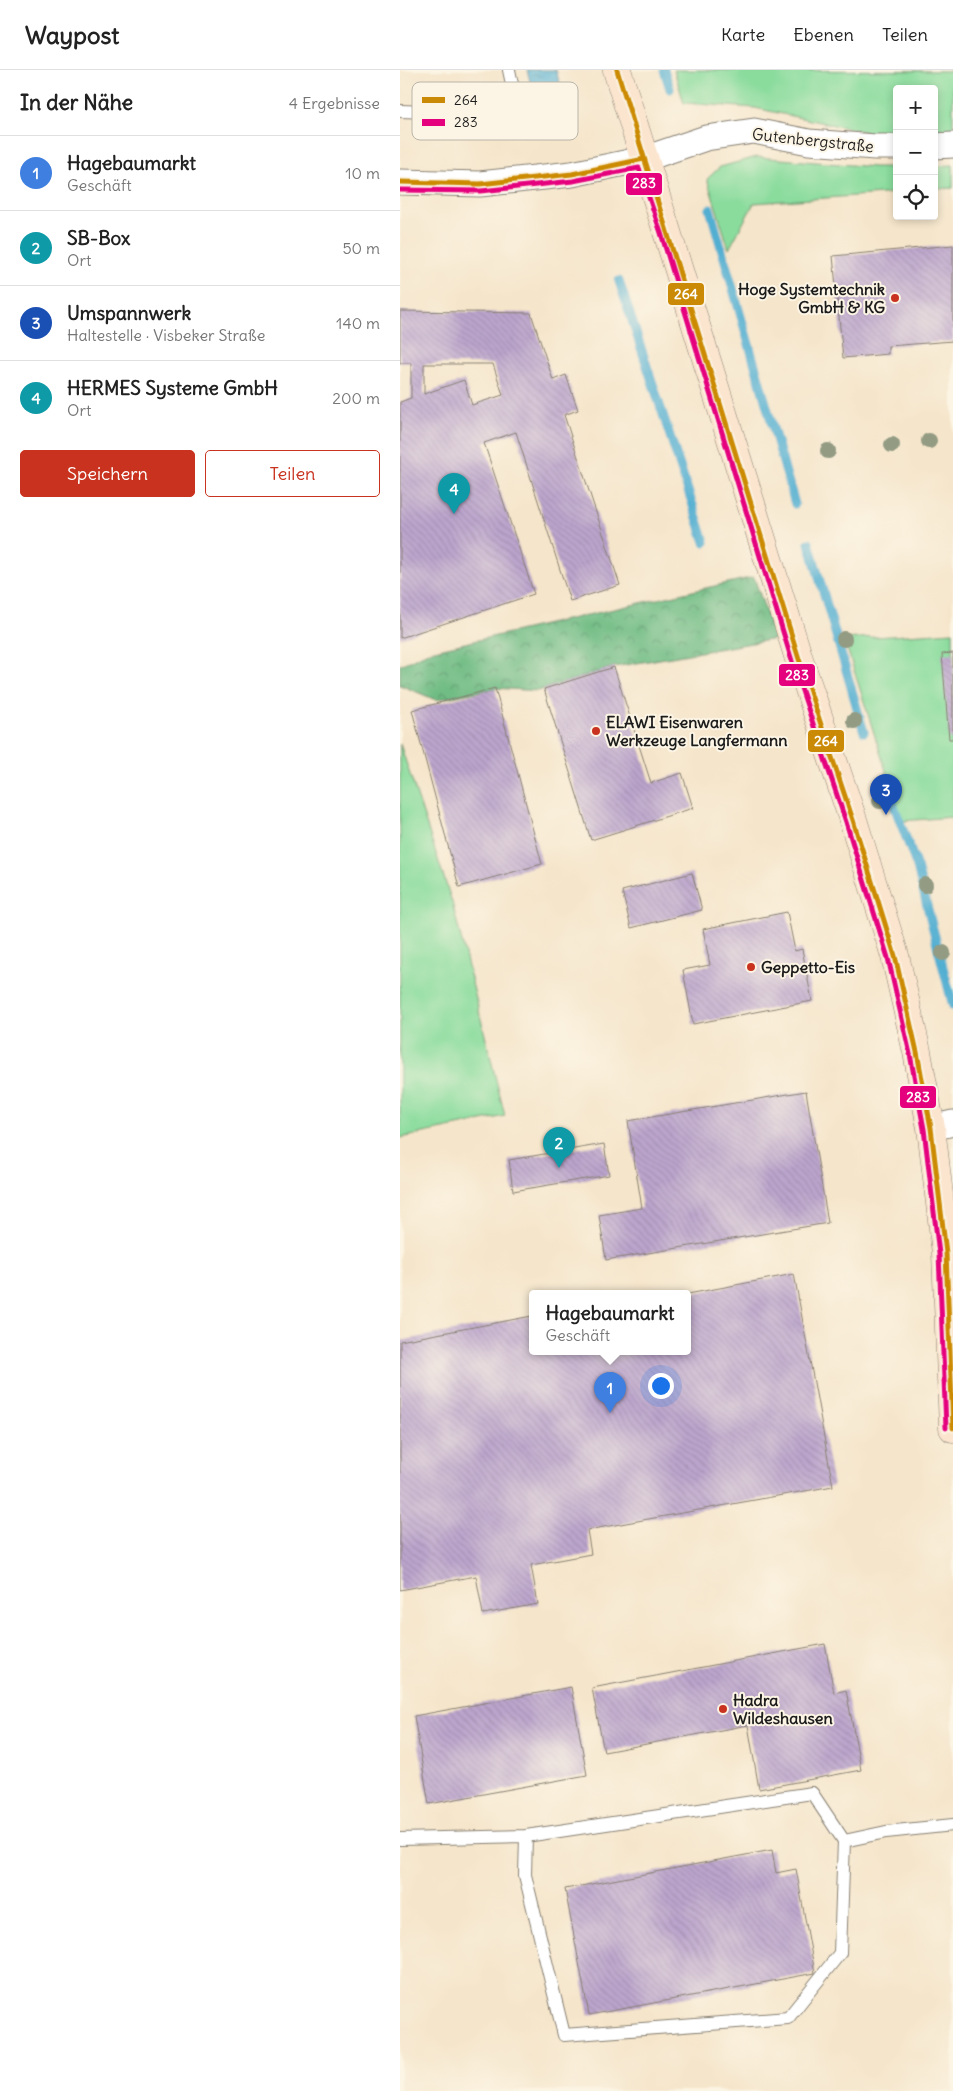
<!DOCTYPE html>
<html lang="de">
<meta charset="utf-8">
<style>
body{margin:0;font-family:Delius,sans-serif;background:#f6f6f6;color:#222}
.controls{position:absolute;right:15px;top:15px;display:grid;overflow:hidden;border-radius:5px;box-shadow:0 2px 8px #0003}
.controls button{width:45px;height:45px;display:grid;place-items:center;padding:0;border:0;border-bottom:1px solid #e0e0e0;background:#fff;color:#222;font:25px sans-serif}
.you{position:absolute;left:260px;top:1315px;width:18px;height:18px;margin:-12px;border:4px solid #fff;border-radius:50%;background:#1a73e8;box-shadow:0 0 0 8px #1a73e833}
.badge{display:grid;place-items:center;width:32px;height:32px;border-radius:50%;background:#c8321e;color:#fff;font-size:16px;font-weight:700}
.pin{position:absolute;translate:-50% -41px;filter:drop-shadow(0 1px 2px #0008)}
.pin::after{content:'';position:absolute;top:26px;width:18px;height:15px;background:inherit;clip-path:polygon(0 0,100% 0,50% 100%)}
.popup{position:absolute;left:129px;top:1220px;width:162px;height:65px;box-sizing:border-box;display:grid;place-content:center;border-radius:5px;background:#fff;filter:drop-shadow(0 1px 4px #0005);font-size:16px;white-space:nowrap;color:#767676}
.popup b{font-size:19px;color:#222}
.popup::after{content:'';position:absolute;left:50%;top:100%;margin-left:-10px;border:10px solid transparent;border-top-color:#fff}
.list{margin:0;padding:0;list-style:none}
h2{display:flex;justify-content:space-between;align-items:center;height:65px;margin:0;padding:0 20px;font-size:21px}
h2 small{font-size:16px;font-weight:400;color:#767676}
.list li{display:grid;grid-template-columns:32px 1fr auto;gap:15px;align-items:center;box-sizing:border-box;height:75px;padding:0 20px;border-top:1px solid #e0e0e0}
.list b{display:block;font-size:19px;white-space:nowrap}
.list p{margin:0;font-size:16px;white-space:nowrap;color:#767676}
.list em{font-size:16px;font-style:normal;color:#767676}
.actions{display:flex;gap:10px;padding:15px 20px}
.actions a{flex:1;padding:11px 0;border:1px solid #c8321e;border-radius:5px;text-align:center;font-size:18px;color:#c8321e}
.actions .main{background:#c8321e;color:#fff}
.icon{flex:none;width:28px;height:28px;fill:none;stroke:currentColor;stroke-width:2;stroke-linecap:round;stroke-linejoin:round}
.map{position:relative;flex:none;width:553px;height:2021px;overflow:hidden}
header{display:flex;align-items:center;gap:30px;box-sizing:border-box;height:70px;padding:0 25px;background:#fff;border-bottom:1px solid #e0e0e0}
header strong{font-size:24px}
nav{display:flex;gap:28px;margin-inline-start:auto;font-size:18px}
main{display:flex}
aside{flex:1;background:#fff}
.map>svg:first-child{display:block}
.grass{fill:#8adc9d;stroke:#537c5c}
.forest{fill:url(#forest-crowns);stroke:#466c50}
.water{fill:url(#water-ripples);stroke:#376676}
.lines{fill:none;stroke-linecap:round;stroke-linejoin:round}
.stream{stroke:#52afd1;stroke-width:9}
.building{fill:url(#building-back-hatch);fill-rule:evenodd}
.service-casing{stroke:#888073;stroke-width:14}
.minor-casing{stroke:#888073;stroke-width:27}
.secondary-casing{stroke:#888073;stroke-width:29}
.service{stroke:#fff;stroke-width:12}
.minor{stroke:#fff;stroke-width:25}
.secondary{stroke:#fbe5cf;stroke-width:28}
.bus-1-casing{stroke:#fcf5e5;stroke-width:9}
.bus-2-casing{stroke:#fcf5e5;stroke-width:9}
.bus-1{stroke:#cb8a06;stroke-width:5}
.bus-2{stroke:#e5007d;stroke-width:5}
.tree{fill:#939b83}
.poi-dot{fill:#c8321e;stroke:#fcf5e5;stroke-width:2}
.labels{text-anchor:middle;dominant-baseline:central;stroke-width:4;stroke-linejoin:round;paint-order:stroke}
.street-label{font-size:16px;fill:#1c1c1c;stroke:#fcf5e5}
.poi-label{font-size:16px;font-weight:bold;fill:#1c1c1c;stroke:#fcf5e5;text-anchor:start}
.key{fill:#fcf5e5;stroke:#b9b4a9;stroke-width:1}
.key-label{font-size:14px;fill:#1c1c1c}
.line-badge{stroke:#fcf5e5;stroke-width:2}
.badge-label{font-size:14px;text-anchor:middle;font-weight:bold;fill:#fff}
</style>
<header>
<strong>Waypost</strong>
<nav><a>Karte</a><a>Ebenen</a><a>Teilen</a></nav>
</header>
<main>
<aside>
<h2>In der Nähe<small>4 Ergebnisse</small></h2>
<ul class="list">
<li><span class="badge" style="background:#3f7fe0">1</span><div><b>Hagebaumarkt</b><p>Geschäft</p></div><em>10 m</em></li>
<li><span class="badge" style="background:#0f9aa8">2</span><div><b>SB-Box</b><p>Ort</p></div><em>50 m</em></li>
<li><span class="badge" style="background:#1a4fb4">3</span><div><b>Umspannwerk</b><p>Haltestelle · Visbeker Straße</p></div><em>140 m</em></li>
<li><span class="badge" style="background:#0f9aa8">4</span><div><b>HERMES Systeme GmbH</b><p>Ort</p></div><em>200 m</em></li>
</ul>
<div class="actions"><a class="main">Speichern</a><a>Teilen</a></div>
</aside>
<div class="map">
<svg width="553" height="2021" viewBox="0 0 553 2021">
<defs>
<pattern id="forest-crowns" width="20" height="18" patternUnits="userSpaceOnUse" patternTransform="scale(1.25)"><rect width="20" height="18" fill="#6fbc84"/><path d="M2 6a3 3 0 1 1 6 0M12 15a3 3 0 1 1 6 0" fill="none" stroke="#5a986b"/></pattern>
<pattern id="water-ripples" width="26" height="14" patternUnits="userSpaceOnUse" patternTransform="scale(1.25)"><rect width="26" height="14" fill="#52afd1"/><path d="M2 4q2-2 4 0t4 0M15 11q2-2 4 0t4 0" fill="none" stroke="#438ea9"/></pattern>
<pattern id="building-back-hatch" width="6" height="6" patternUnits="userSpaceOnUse" patternTransform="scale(1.25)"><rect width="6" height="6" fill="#bca5cd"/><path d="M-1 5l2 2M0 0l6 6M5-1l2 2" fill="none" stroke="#a18daf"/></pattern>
</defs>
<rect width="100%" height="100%" fill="#fcf5e5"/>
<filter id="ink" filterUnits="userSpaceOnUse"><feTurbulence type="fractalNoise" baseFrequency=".02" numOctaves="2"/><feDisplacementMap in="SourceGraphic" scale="10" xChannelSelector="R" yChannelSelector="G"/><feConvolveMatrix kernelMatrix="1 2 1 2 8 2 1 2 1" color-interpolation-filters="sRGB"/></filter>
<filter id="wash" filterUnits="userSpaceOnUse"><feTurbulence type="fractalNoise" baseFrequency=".0096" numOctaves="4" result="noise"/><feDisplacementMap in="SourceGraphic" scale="20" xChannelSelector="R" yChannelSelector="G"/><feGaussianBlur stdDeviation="1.12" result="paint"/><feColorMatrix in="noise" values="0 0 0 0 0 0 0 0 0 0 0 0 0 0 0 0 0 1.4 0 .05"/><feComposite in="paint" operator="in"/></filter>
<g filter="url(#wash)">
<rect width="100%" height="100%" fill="#f5e5ca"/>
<path class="grass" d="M274 0 553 1V61L534 62V19H497V63L475 64 355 38 284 33Z
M357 87 474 97H497V123L354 133 329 179 307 109 320 97Z
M553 95V118L534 119V96Z
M553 562V747L502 751 444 569Z
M0 674 52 832 105 1046 0 1068Z"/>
<path class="forest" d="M354 507 375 569 214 597 138 621 95 618 36 630 0 615V595L30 581Z"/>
<path class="water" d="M127 0H156L164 30 166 46 159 54 148 55 139 46Z"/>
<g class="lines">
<path class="stream" d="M264 0 270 19
M310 139 395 434
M219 211 305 472
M409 473 464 662
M493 733 517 797 553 936"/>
</g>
<g id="blocks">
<path class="building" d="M553 175V271L488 276V284L443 288 433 186Z
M0 241 131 243 153 310 166 305 178 340 164 345 220 515 170 531 116 362 84 373 134 524 0 568V332L11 328V293H0ZM24 294H93L103 325 72 335 64 310 24 324Z
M553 583V669H549L542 584Z
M214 597 251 713 282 703 293 738 191 770 144 619Z
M95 618 142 794 59 817 12 640Z
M292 803 302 840 231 858 222 821Z
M387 842 395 881 402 879 412 931 293 954 283 900 310 895 303 859Z
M406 1021 428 1153 206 1190 199 1145 242 1138 228 1051Z
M204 1074 209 1105 113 1121 109 1090Z
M394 1204 433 1416 187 1460 191 1484 131 1495 138 1534 83 1544 76 1506 0 1520V1271L132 1246V1282H288V1224Z
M425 1574 434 1623 446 1620 461 1700 359 1719 348 1655 204 1682 192 1618Z
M171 1617 187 1705 29 1734 14 1646Z
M372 1780 376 1803 396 1799 415 1903 189 1945 165 1819Z"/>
</g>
</g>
<g filter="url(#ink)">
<use href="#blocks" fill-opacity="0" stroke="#888073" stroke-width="1"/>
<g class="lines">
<g class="service-casing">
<path id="service" d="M0 41 91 44 106 34 112 14 109 0
M412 1723 444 1771 440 1883 388 1948 164 1965 125 1805 126 1766Z
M0 1769 126 1766
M444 1771 486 1762 553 1755"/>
</g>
<g class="minor-casing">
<path id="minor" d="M534 76 553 75
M0 112 80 114 172 104 244 89 306 68 354 61 409 72 475 77H497
M531 1058 553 1053"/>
</g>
<g class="secondary-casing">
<path id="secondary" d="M217 0 399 589 453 750 495 886 517 982 531 1058 546 1183 553 1358"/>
</g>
<use href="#service" class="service"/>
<use href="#minor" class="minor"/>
<use href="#secondary" class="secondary"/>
<g class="bus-1-casing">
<path id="bus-1" d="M217 0 399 589 453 750 495 886 517 982 531 1058 546 1183 553 1358
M0 112 80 114 172 104 244 89"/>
</g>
<g class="bus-2-casing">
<path id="bus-2" d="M0 120 81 121 173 111 239 98 261 163 392 591 446 752 488 888 510 984 524 1059 539 1184 546 1358"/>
</g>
<use href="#bus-1" class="bus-1"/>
<use href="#bus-2" class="bus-2"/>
</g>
<g class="tree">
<circle cx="529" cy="371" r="8"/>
<circle cx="492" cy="375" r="8"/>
<circle cx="428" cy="381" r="8"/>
<circle cx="444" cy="569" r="8"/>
<circle cx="454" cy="651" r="8"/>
<circle cx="480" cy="731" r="8"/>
<circle cx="525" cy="815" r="8"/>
<circle cx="543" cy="883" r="8"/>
</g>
</g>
<g class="poi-dot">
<circle cx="495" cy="228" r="5"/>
<circle cx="196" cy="661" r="5"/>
<circle cx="351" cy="897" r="5"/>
<circle cx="323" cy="1639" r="5"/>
</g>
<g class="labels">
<g class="street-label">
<text transform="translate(413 70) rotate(6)">Gutenbergstraße</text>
</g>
<g class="poi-label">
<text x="485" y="219" text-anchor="end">Hoge Systemtechnik<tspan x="485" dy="18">GmbH &amp; KG</tspan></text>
<text x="206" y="652">ELAWI Eisenwaren<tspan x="206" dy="18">Werkzeuge Langfermann</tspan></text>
<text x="361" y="897">Geppetto-Eis</text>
<text x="333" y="1630">Hadra<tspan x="333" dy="18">Wildeshausen</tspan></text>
</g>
</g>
<rect x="12" y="12" width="166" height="58" rx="8" class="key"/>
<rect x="22" y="27" width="23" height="6" fill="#cb8a06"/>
<rect x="22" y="49" width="23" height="7" fill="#e5007d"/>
<g class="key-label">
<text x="54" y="35">264</text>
<text x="54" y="57">283</text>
</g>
<g class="line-badge">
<rect x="225" y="102" width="38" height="24" rx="5" fill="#e5007d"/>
<rect x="267" y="212" width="38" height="24" rx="5" fill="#cb8a06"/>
<rect x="378" y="593" width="38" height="24" rx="5" fill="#e5007d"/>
<rect x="407" y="659" width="38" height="24" rx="5" fill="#cb8a06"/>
<rect x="499" y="1015" width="38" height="24" rx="5" fill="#e5007d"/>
</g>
<g class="badge-label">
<text x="244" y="118">283</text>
<text x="286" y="229">264</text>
<text x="397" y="610">283</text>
<text x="426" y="676">264</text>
<text x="518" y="1032">283</text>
</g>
</svg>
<div class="controls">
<button>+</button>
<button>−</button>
<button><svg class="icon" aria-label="locate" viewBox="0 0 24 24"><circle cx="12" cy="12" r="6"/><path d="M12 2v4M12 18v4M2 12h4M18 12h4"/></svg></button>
</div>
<div class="you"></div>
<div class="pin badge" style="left:210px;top:1343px;background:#3f7fe0">1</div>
<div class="popup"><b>Hagebaumarkt</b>Geschäft</div>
<div class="pin badge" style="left:159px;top:1098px;background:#0f9aa8">2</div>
<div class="pin badge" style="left:486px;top:745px;background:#1a4fb4">3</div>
<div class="pin badge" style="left:54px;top:444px;background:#0f9aa8">4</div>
</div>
</main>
